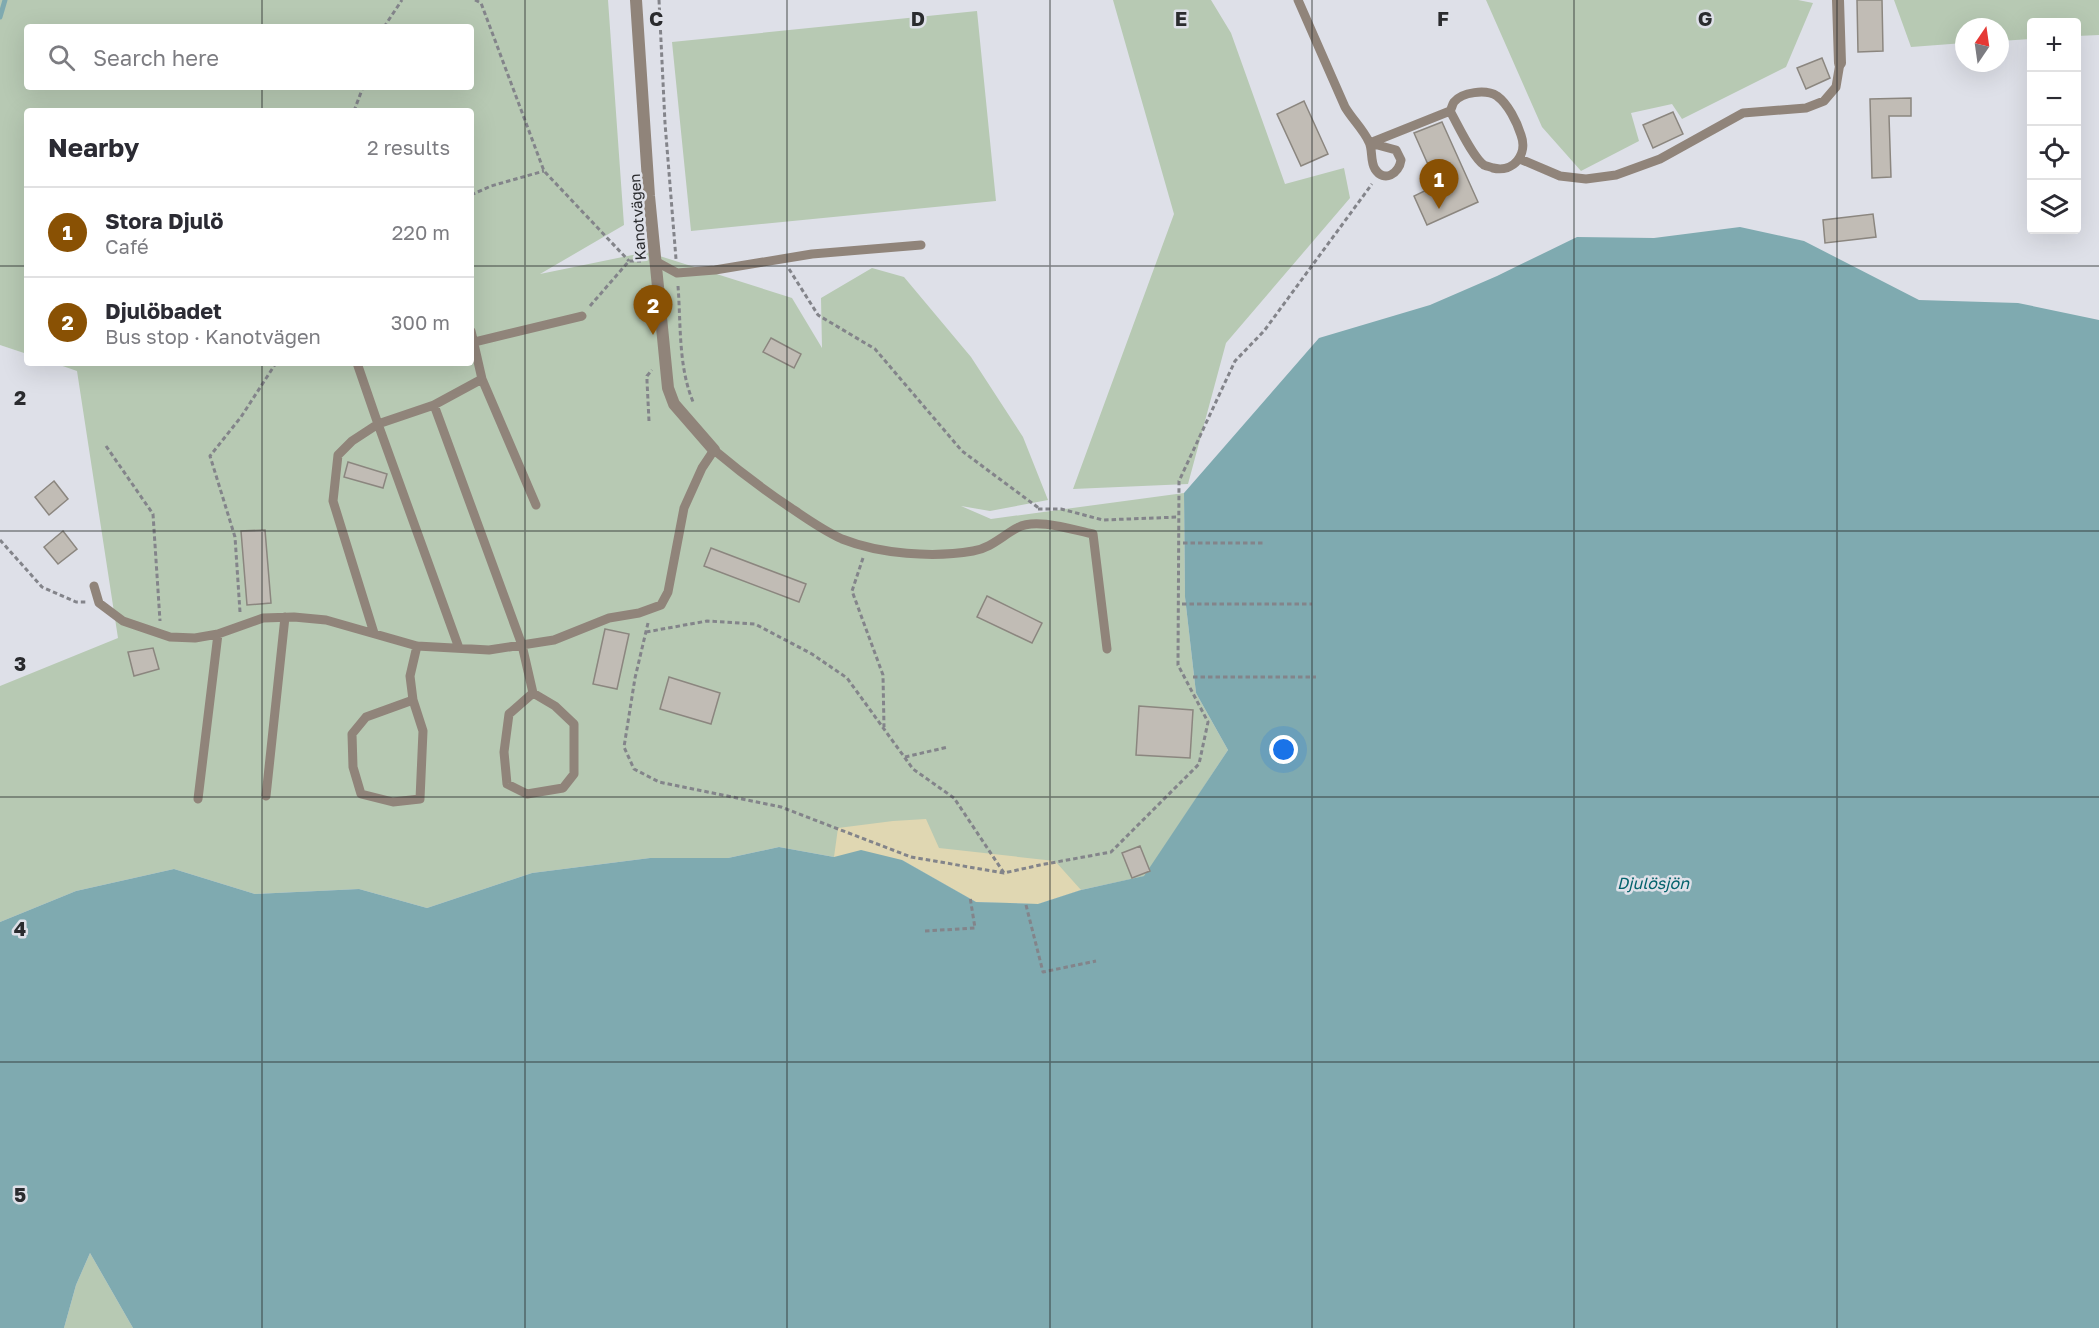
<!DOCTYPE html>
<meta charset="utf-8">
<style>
body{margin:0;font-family:"Golos Text",sans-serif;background:#f7f7f7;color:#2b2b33}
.controls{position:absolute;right:18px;top:18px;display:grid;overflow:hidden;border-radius:6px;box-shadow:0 6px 24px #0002}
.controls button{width:54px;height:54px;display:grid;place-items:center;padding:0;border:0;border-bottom:2px solid #e1e1e2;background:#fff;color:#2b2b33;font:30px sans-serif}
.compass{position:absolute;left:1955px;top:18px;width:54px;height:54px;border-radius:50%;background:#fff;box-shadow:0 6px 24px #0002;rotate:13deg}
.you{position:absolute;left:1284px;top:750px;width:21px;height:21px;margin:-15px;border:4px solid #fff;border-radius:50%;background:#1a73e8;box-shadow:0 0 0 9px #1a73e833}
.badge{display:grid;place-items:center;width:39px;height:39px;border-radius:50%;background:#895104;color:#fff;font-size:20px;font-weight:700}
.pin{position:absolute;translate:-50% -50px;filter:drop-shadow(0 2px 3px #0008)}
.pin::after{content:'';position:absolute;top:32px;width:21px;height:18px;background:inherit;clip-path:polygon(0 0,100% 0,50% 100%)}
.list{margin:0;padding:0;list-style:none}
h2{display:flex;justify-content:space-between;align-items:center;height:78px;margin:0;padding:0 24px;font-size:26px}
h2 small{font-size:20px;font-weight:400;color:#7c7c81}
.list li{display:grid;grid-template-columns:39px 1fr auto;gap:18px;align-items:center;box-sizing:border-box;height:90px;padding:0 24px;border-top:2px solid #e1e1e2}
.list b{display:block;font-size:22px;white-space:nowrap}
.list p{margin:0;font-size:20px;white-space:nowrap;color:#7c7c81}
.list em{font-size:20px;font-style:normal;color:#7c7c81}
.icon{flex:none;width:33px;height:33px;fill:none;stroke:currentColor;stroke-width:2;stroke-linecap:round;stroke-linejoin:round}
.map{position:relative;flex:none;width:2099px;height:1328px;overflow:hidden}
.search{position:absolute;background:#fff;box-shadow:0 6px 24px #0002;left:24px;top:24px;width:450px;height:66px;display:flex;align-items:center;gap:15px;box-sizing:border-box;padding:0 21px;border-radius:6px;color:#7c7c81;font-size:22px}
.panel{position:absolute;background:#fff;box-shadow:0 6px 24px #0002;left:24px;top:108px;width:450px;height:258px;border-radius:6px}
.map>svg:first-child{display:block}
.green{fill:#b7c9b3;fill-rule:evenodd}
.sand{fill:#e0d7b2}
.water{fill:#7faab0}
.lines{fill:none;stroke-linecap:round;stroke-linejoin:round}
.stream{stroke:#7faab0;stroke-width:5}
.building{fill:#c1bcb5;stroke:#8b867f;stroke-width:1.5}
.path{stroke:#83848a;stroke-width:3;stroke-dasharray:4.5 3;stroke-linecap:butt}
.lane{stroke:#90847a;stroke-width:9}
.street{stroke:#90847a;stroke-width:12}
.grid{fill:none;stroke:#2a2b2e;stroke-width:1.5;stroke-opacity:0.55}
.labels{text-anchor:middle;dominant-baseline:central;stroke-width:5;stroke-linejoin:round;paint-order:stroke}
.street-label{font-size:15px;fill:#2a2b2e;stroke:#dee0e8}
.water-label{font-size:16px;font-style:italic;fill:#04626c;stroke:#dee0e8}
.grid-label{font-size:20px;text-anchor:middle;font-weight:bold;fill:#2a2b2e;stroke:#dee0e8;stroke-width:5;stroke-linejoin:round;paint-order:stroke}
</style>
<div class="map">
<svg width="2099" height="1328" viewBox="0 0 2099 1328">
<rect width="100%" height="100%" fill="#dee0e8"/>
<path class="green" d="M0 0H608L624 225 540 274 647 252 792 298 822 348 821 298 872 268 904 277 971 357 1023 437 1048 500 990 511 961 506 991 519 1184 493 1185 597 1196 693 1228 750 1145 876 1081 890 1038 904 976 902 902 860 861 850 834 857 779 847 728 858H650L532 873 427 908 359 889 255 894 174 869 76 891 0 922V686L118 638 77 371 54 363H471V111H27V354L0 345ZM27 27H471V87H27Z
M1113 0H1211L1231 33 1285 184 1344 168 1350 198 1226 343 1188 484 1073 489 1174 214Z
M1486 0H1798L1813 3 1786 67 1682 119 1672 104 1631 113 1639 141 1581 171 1542 127Z
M1894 0H2099V35L2077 36 2076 22H2032L2031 39 2000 41V27H1964V43L1911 47Z
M977 11 996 201 691 231 672 42Z
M90 1253 133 1328H64L76 1285Z"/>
<path class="sand" d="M926 819 939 848 1055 861 1081 890 1038 904 976 902 902 860 834 857 838 828 893 821Z"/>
<path class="water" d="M1740 227 1804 241 1919 300 2018 303 2099 320V1328H133L90 1253 76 1285 64 1328H0V922L76 891 174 869 255 894 359 889 427 908 532 873 650 858H728L779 847 834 857 861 850 902 860 976 902 1038 904 1081 890 1144 876 1228 750 1196 693 1185 597 1184 493 1319 338 1430 305 1497 276 1577 237 1654 238Z"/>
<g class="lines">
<path class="stream" d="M0 17 5 0"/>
</g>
<path class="building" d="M1857 0H1882L1883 51 1858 52Z
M1822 58 1830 78 1806 89 1797 68Z
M1911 98V116H1889L1891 177 1872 178 1870 99Z
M1304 101 1328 154 1301 166 1277 114Z
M1673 112 1683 134 1653 148 1643 125Z
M1442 122 1478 202 1427 225 1414 196 1437 185 1414 133Z
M1873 214 1876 237 1825 243 1823 220Z
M771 338 801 354 794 368 763 352Z
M348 462 387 474 383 488 344 477Z
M54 481 68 499 49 515 35 497Z
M265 530 271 603 247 605 241 531Z
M63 531 77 549 58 564 44 547Z
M711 548 806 584 799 602 704 566Z
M987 596 1042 623 1032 643 977 617Z
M605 629 629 634 617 689 593 684Z
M153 648 159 669 134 676 128 652Z
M669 677 720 693 711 724 660 709Z
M1139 706 1193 710 1190 758 1136 755Z
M1140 846 1150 871 1132 878 1122 853Z"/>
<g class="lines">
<path class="path" d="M475 0 481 3 544 171 629 261
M659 0 665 123 676 259
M384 27 402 0
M354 111 363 87
M471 195 491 186 544 171
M789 269 818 315 875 349 962 451 1040 509
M678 286C681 324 678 368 694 404
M590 306 629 261H641
M649 421 647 381V376L652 370
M106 446 153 514 160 621
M1038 509H1061L1103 520 1179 517
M0 540 42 587 76 602H86
M1183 543H1263
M863 558 852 591 883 675 884 727
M1182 604H1312
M240 612 235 537 210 456 241 417 276 363
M648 623 635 678 624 747 634 769 659 782 781 807 911 857 1004 873 1040 865 1111 852 1199 764 1208 722 1178 665 1179 481 1235 361 1264 331 1372 184
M646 632 707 621 755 624 812 654 847 678 913 769 954 798 1004 873
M1193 677H1316
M905 757 948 747
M1026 905 1043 972 1096 961
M925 931 975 928 970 897"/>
<path class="lane" d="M1298 0 1345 107C1352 119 1363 129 1369 142 1373 150 1370 161 1375 169 1384 183 1399 174 1401 160L1396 150 1370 143
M1370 143 1450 111C1452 108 1452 105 1454 102 1462 92 1486 89 1497 96 1508 104 1517 122 1521 135 1528 154 1514 173 1493 168 1492 167 1485 166 1484 165 1473 158 1457 123 1450 111
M1520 159 1560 176 1586 179 1616 175 1660 159 1743 113 1806 108 1824 101 1836 87 1840 63
M655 261 677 273 715 270 812 254 921 245
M471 331 482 379
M474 342 582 316
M357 363 378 424 352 441 338 455 333 501 374 633
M434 405 378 424 459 648
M94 586 99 603 123 621 170 637 195 638 218 634 263 618 294 617 326 620 417 646 489 650 554 640 609 618 639 613 661 605 668 592 684 508 702 468 714 450C739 471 764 490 791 508 807 519 824 531 842 539 880 554 933 558 973 551 991 548 1002 536 1017 528 1035 517 1073 530 1093 534L1107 649
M533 693 509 714 504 752 507 784 527 794 563 788 574 774V724L555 706 533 693 522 645 434 405 482 379 536 505
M413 700 423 731 420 799 393 802 361 794 353 767 352 734 366 717 413 700 410 676 417 646
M266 796 285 617
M198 799 218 634"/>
<path class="street" d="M636 0 649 196 668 388 674 404 714 450
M1838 0 1840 63"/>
</g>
<path class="grid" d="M262 0V27M525 0V1328M787 0V1328M1050 0V1328M1312 0V1328M1574 0V1328M1837 0V1328M262 87V111M0 266H27M471 266H2099M262 363V1328M0 531H2099M0 797H2099M0 1062H2099"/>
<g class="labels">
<g class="street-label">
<text transform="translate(637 217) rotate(-94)">Kanotvägen</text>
</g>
<g class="water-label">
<text x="1653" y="883">Djulösjön</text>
</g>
</g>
<g class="grid-label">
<text x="656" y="26">C</text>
<text x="918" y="26">D</text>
<text x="1181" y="26">E</text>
<text x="1443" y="26">F</text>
<text x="1705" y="26">G</text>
<text x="20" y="405">2</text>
<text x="20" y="671">3</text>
<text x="20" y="936">4</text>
<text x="20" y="1202">5</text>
</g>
</svg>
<div class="controls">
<button>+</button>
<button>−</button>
<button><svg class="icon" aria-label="locate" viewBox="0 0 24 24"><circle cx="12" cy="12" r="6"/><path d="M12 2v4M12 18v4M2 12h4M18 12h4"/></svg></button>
<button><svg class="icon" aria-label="layers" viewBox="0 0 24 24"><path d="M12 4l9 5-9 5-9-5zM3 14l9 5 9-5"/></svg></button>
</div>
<svg class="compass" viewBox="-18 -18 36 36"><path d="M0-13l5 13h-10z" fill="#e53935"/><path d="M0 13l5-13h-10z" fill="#7c7c81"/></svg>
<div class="you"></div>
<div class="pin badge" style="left:1439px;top:209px">1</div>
<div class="pin badge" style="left:653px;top:335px">2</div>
<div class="search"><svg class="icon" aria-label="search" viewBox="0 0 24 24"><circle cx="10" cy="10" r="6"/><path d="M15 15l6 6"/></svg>Search here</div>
<section class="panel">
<h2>Nearby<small>2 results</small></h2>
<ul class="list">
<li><span class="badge">1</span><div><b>Stora Djulö</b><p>Café</p></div><em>220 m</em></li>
<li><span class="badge">2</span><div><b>Djulöbadet</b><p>Bus stop · Kanotvägen</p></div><em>300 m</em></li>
</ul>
</section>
</div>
